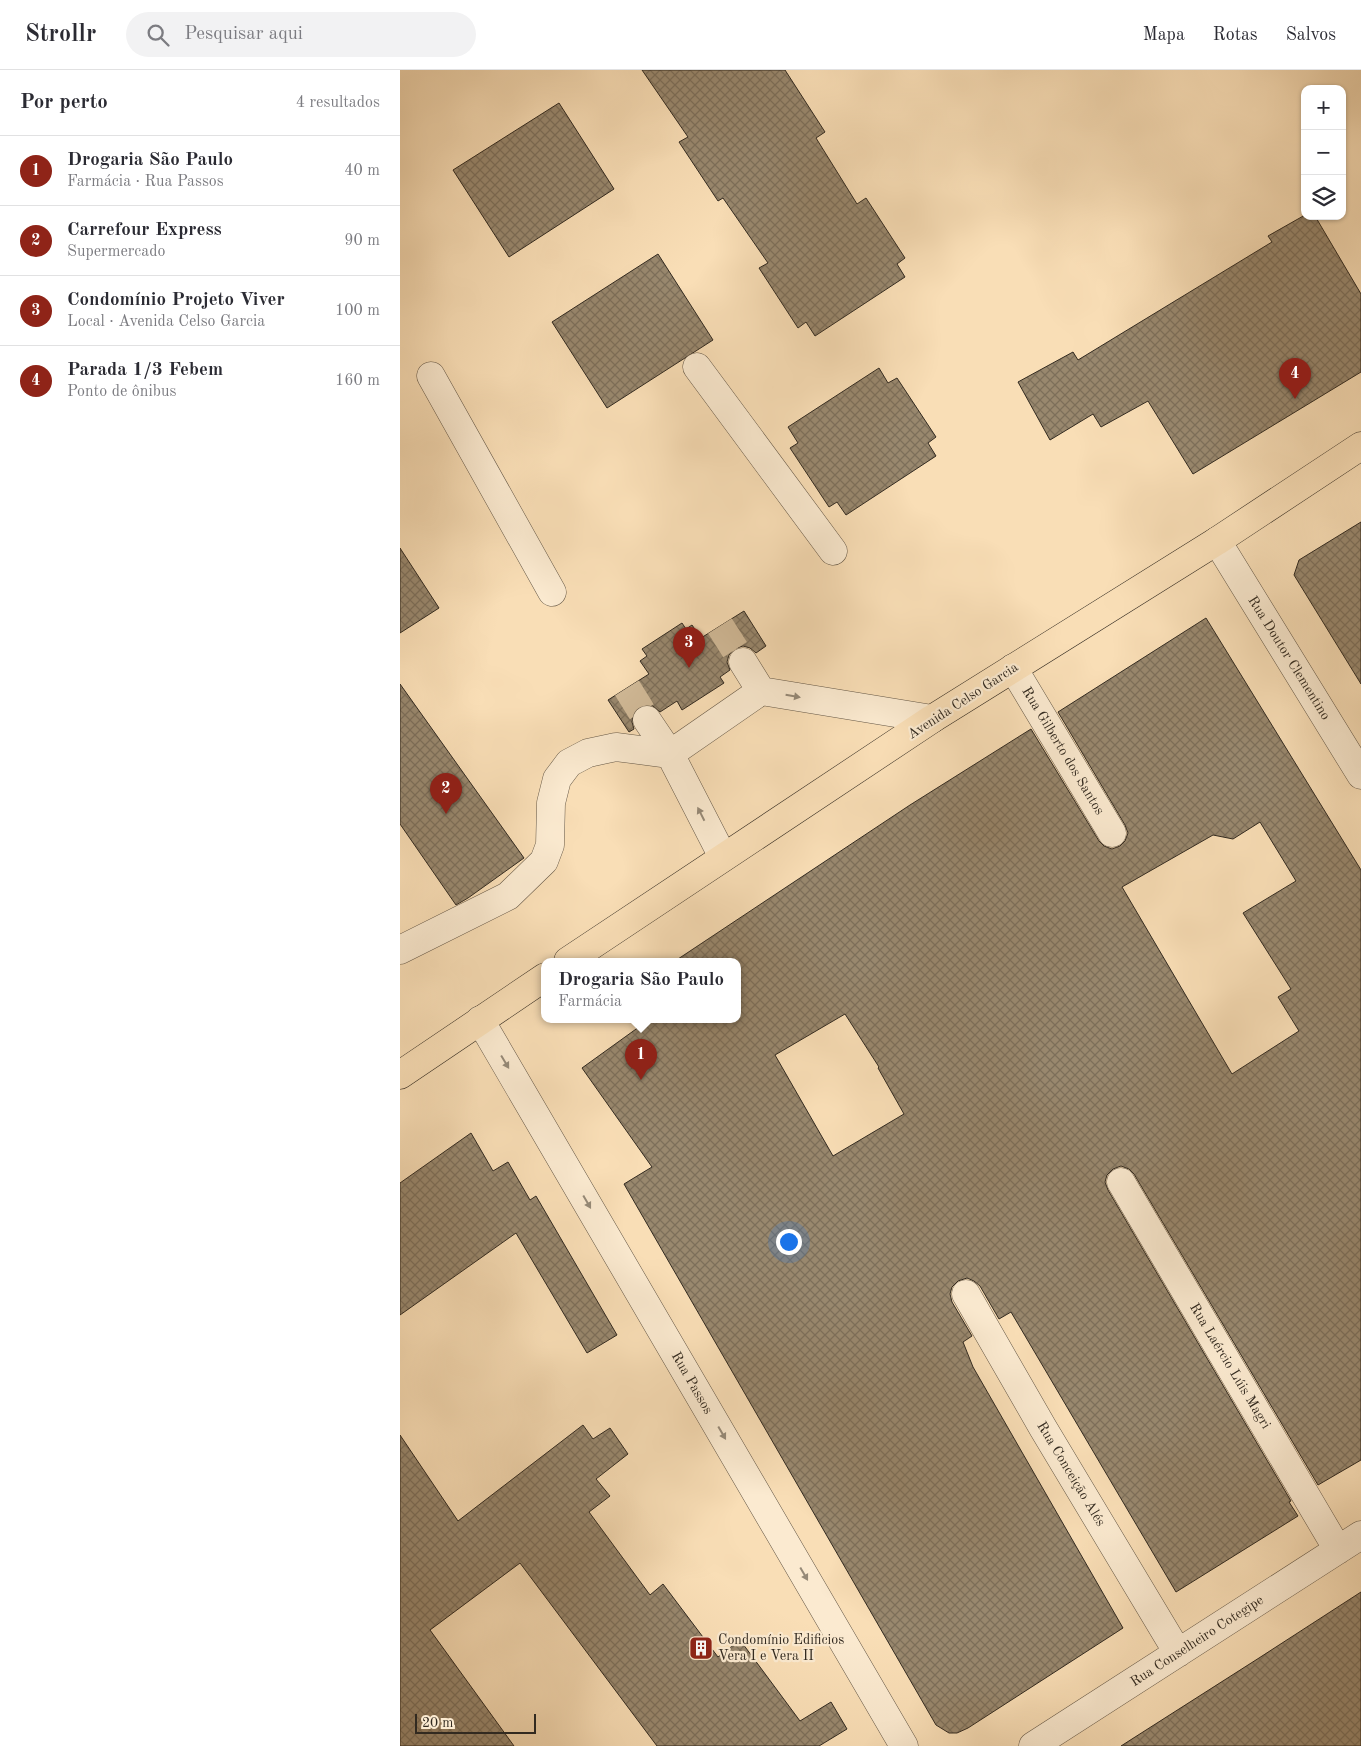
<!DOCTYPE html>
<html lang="pt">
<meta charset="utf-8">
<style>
body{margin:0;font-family:"Old Standard TT",serif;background:#f2f2f3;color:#2b2b33}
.controls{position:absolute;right:15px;top:15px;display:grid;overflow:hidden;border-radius:10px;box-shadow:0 1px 4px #0004}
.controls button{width:45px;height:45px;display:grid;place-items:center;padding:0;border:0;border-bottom:1px solid #e1e1e2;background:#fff;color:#2b2b33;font:25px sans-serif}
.scale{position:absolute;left:15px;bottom:12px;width:121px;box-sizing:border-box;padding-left:5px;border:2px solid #322a20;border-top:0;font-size:14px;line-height:18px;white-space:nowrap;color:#322a20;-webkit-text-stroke:4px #fbead0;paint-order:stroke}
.you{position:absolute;left:388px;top:1171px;width:18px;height:18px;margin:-12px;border:4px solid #fff;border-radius:50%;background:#1a73e8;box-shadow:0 0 0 8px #1a73e833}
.badge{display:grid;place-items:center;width:32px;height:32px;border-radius:50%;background:#8f2418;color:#fff;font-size:16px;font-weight:700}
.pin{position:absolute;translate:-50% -41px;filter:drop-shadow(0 1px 2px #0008)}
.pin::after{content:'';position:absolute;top:26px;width:18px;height:15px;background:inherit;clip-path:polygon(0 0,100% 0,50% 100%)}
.popup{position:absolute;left:141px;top:888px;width:200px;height:65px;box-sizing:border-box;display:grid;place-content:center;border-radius:10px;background:#fff;filter:drop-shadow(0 1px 4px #0005);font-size:16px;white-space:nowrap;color:#7c7c81}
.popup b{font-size:19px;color:#2b2b33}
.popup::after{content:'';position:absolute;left:50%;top:100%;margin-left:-10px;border:10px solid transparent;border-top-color:#fff}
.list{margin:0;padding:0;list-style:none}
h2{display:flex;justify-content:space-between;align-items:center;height:65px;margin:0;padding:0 20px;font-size:21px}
h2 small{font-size:16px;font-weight:400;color:#7c7c81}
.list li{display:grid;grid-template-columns:32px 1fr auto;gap:15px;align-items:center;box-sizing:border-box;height:70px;padding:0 20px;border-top:1px solid #e1e1e2}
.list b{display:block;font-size:19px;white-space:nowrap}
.list p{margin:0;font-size:16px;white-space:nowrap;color:#7c7c81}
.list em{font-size:16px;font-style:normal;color:#7c7c81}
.icon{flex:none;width:28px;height:28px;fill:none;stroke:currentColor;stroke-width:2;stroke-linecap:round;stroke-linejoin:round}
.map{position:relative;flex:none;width:961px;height:1676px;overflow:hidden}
header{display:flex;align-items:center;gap:30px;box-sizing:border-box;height:70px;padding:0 25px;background:#fff;border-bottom:1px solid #e1e1e2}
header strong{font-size:24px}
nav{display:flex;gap:28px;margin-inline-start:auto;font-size:18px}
.search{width:350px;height:45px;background:#f2f2f3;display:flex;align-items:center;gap:12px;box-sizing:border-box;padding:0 18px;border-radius:28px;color:#7c7c81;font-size:19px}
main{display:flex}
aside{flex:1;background:#fff}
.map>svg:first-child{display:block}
.building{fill:url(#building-cross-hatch);stroke:#322a20;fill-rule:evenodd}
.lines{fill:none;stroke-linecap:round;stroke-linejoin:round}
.minor-tunnel{stroke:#d1ba98;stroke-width:28;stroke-dasharray:28 14;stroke-linecap:butt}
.minor-casing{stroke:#645746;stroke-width:29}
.major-casing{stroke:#322a20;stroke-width:29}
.minor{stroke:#fbead0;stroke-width:28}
.major{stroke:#f9deb6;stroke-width:28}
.oneway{fill:#968a78}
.labels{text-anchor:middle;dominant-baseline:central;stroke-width:4.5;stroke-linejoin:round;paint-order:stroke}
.street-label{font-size:14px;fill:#322a20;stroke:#fbead0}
.poi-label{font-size:14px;fill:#322a20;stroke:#fbead0;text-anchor:start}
</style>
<header>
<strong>Strollr</strong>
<div class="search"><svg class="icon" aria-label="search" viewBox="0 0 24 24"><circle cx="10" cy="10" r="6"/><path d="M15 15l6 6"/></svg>Pesquisar aqui</div>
<nav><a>Mapa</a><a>Rotas</a><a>Salvos</a></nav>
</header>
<main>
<aside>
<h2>Por perto<small>4 resultados</small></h2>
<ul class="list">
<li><span class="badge">1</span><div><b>Drogaria São Paulo</b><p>Farmácia · Rua Passos</p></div><em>40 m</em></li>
<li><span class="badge">2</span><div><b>Carrefour Express</b><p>Supermercado</p></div><em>90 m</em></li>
<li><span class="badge">3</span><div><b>Condomínio Projeto Viver</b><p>Local · Avenida Celso Garcia</p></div><em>100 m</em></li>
<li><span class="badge">4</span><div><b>Parada 1/3 Febem</b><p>Ponto de ônibus</p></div><em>160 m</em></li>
</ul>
</aside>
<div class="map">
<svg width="961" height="1676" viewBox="0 0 961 1676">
<defs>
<pattern id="building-cross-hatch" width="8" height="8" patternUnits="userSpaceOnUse" patternTransform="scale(1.25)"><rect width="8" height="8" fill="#99886e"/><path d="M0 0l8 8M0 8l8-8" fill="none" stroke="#7d6f5a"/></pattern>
</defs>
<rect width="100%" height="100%" fill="#f9deb6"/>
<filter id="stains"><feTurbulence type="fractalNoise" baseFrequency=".004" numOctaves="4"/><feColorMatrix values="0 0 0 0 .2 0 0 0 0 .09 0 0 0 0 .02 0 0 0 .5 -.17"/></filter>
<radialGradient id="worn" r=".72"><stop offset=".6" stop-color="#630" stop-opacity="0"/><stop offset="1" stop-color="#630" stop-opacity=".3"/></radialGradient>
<path class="building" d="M242 0H385L425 62 416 68 457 134 466 128 505 188 497 194 505 207 415 266 406 252 398 258 359 198 368 193 323 128 318 131 279 72 288 67Z
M159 33 214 119 109 187 53 100Z
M905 145V146H915L961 224V302L793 404 748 331 701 357 693 344 650 370 618 312 673 282 678 290 872 172 868 166Z
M258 184 313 270 207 338 152 252Z
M479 298 488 313 497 308 536 367 528 373 536 386 446 445 437 432 429 437 390 378 398 373 388 357Z
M961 452V614L894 505 899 490Z
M0 478 39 538 0 563Z
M344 541 366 576 356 583 350 578 343 576 334 579 329 585 327 592 330 600 320 607 324 613 282 640 277 631 260 642 253 636 245 635 239 637 233 644 232 652 234 659 229 662 208 630 249 604 240 591 247 586 242 579 282 553 286 559 292 555 301 568Z
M806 548 961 800V1390L918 1415 734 1104 729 1099 721 1096 713 1099 707 1105 705 1112 708 1120 891 1431 889 1432 898 1446 776 1522 611 1242 599 1249 580 1216 574 1211 567 1208 558 1211 552 1217 550 1224 552 1232 572 1266 563 1272 573 1297 723 1558 568 1658 557 1663H549L536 1655 224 1114 252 1097 182 998 250 949H337V891H275L510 735 631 659 699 771 704 776 712 779 720 776 725 771 728 763 725 755 658 642ZM860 752 896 811 843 843 891 919 878 927 899 961 832 1004 722 817 813 765 833 769ZM445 944 479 997 478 998 504 1044 433 1086 375 985Z
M0 614 124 788 68 828 56 835 0 754Z
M71 1063 93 1101 108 1092 130 1130 136 1126 217 1265 187 1283 116 1163 0 1245V1113Z
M183 1355 193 1369 210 1358 228 1384 196 1409 210 1426 189 1442 250 1525 263 1514 318 1587 340 1570 400 1651 431 1632 447 1659 419 1676H257L120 1493 30 1560 114 1676H0V1365L58 1451Z
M961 1522V1676H721L859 1588Z"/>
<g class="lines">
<path class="minor-tunnel" d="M320 556 343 592
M227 618 247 650"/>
<g class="minor-casing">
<path id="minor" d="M297 297 433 481
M31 306 152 522
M817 471 961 705
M343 592 361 621 532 649
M613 598 712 763
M247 650 270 684 323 787
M0 880 108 826 144 791 150 775 151 733 157 709 169 693 188 683 216 677 270 684 361 621
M80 950 504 1676
M721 1112 938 1480
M566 1224 643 1358 778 1583
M633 1676 961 1465"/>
</g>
<g class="major-casing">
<path id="major" d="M168 891 532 649 817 471 961 376
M0 1005 145 907"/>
</g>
<use href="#minor" class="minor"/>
<use href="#major" class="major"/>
</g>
<defs><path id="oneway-solid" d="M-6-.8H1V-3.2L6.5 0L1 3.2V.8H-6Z" transform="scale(1.25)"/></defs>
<g class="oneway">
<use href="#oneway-solid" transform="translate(393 626) rotate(10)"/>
<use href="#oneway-solid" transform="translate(301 744) rotate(-117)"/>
<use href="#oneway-solid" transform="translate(105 992) rotate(59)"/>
<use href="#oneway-solid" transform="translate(187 1132) rotate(60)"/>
<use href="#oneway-solid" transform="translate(322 1363) rotate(60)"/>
<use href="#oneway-solid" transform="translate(404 1504) rotate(60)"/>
</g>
<defs>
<g id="building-square" transform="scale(1.25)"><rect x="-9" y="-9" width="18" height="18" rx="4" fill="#8f2418" stroke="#fbead0"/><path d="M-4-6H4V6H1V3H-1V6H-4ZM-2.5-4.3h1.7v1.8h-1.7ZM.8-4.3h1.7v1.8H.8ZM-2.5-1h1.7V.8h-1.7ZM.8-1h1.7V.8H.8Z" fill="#fff"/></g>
</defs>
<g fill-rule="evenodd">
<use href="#building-square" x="301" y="1578"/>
</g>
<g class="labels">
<g class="street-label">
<text transform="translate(889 588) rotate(58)">Rua Doutor Clementino</text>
<text transform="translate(563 631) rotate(-33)">Avenida Celso Garcia</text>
<text transform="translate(663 681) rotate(59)">Rua Gilberto dos Santos</text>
<text transform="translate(830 1296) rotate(59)">Rua Laércio Lúis Magri</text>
<text transform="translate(292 1313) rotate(60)">Rua Passos</text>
<text transform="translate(671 1404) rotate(59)">Rua Conceição Alés</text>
<text transform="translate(797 1571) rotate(-33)">Rua Conselheiro Cotegipe</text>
</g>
<g class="poi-label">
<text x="318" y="1570">Condomínio Edificios<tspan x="318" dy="16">Vera I e Vera II</tspan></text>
</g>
</g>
<rect width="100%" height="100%" filter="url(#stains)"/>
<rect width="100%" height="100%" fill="url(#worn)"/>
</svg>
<div class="controls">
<button>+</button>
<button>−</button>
<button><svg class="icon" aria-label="layers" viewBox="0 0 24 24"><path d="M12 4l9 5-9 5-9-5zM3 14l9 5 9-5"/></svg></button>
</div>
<div class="scale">20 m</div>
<div class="you"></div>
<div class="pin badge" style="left:241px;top:1010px">1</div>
<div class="popup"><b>Drogaria São Paulo</b>Farmácia</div>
<div class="pin badge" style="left:46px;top:744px">2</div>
<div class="pin badge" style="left:289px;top:598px">3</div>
<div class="pin badge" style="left:895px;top:329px">4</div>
</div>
</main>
